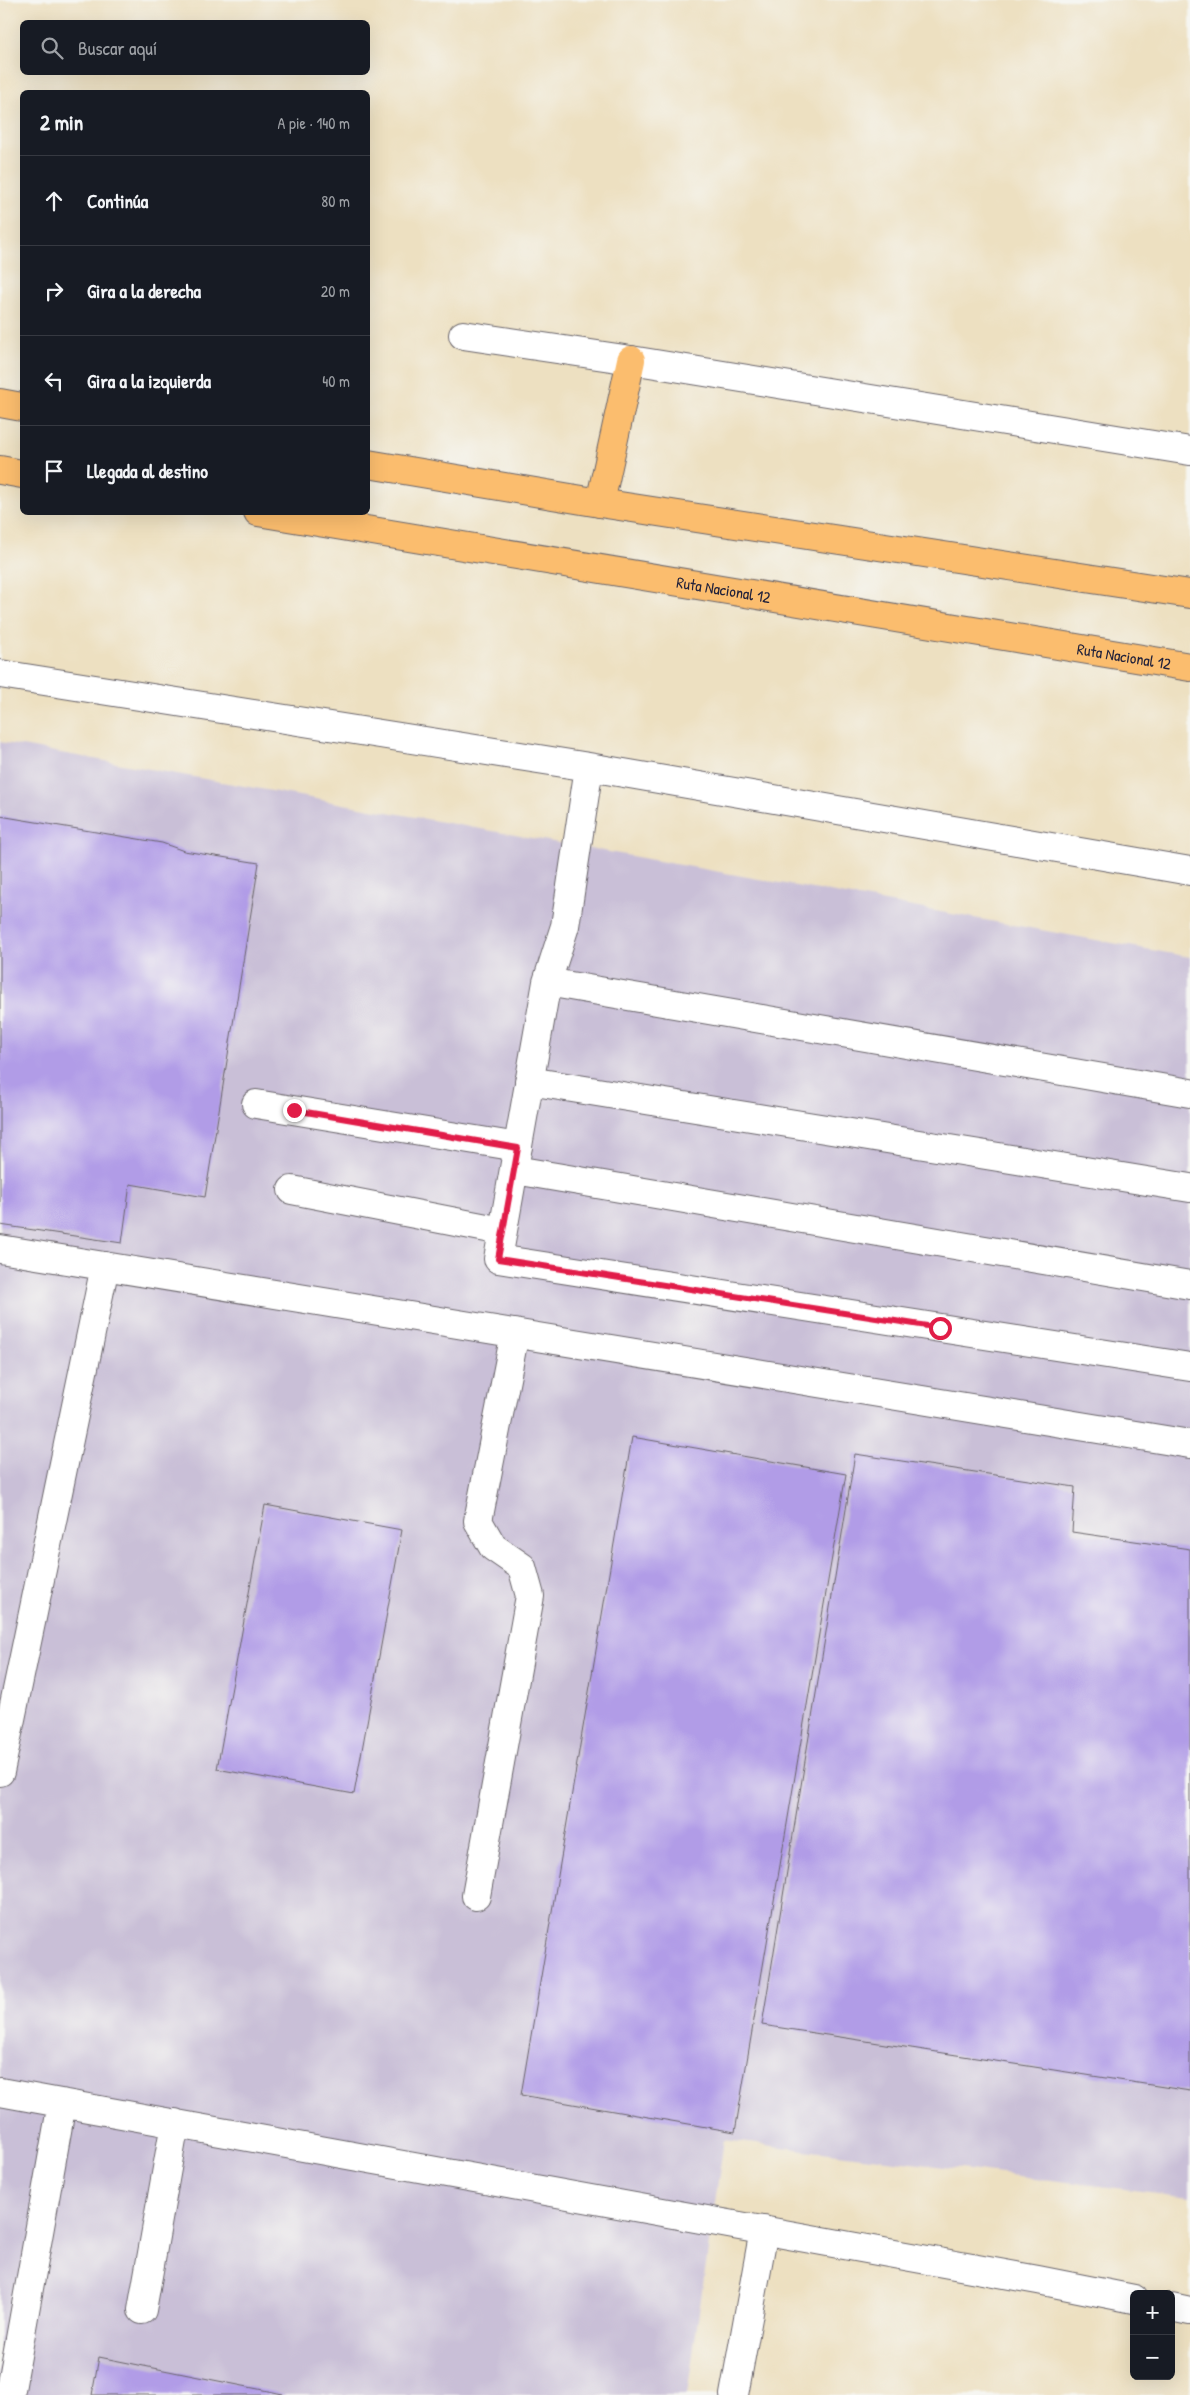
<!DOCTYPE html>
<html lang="es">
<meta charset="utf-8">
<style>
body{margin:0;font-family:"Patrick Hand",sans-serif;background:#20242c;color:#f1f3f6}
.controls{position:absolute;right:15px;bottom:15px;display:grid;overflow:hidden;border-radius:8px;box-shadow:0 5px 20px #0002}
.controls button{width:45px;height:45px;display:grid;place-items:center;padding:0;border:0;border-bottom:1px solid #363941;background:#171b24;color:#f1f3f6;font:25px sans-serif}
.stop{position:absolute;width:15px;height:15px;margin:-11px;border:4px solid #e11d48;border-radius:50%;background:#fff}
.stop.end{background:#e11d48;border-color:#fff;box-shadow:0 1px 5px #0008}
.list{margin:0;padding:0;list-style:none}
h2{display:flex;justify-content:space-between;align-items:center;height:65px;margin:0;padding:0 20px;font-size:21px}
h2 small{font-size:16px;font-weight:400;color:#9ea1a6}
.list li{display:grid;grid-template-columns:32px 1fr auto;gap:15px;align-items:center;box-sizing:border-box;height:90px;padding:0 20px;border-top:1px solid #363941}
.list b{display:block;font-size:19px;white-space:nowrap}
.list em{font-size:16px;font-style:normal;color:#9ea1a6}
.icon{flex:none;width:28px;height:28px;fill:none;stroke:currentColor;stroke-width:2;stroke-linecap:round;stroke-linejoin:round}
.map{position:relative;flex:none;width:1190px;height:2395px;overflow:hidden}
.search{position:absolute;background:#171b24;box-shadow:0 5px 20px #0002;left:20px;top:20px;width:350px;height:55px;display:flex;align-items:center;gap:12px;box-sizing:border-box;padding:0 18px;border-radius:8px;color:#9ea1a6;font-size:19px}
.panel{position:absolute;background:#171b24;box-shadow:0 5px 20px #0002;left:20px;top:90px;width:350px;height:425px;border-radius:8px}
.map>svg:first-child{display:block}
.industrial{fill:#c9bfd7}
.building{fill:#b19ce7}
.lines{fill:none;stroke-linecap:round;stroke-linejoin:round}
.minor-casing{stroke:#69646a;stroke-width:30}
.highway-casing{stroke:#69646a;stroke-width:30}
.minor{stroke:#fff;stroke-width:28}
.highway{stroke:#fbbd6e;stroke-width:28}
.route{stroke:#e11d48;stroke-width:6}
.labels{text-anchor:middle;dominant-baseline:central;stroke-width:4;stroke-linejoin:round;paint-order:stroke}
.street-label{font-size:16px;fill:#22223b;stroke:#f6f6f2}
</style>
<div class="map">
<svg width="1190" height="2395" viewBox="0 0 1190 2395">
<rect width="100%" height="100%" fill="#f6f6f2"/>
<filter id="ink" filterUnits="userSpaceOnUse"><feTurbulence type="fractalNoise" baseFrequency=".02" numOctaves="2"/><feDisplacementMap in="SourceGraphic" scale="10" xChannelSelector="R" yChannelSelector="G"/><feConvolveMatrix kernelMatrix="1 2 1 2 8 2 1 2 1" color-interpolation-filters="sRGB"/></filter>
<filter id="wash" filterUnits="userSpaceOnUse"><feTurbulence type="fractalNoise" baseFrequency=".0096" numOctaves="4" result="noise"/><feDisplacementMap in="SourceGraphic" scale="20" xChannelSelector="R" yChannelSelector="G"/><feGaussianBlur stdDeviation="1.12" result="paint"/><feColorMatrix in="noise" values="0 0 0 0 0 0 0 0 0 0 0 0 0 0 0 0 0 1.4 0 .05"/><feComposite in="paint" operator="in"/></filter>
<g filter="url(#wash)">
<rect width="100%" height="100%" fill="#ede0c1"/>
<path class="industrial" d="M0 742 1190 957V2197L724 2140 687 2395H0Z"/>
<g id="blocks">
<path class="building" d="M0 816 162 843 184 851 259 863 205 1197 130 1184 122 1243 0 1225Z
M632 1437 846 1474 735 2132 521 2095Z
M855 1454 1075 1487 1072 1532 1190 1549V2091L762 2025Z
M265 1505 402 1530 354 1794 217 1769Z
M99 2357 283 2394V2395H92Z"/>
</g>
</g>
<g filter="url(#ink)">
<use href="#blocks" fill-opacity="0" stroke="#69646a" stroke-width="1"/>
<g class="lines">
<g class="minor-casing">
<path id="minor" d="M463 335 631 360 1190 451
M0 674 589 767 1190 871
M589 767 565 926 547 982 498 1259 1190 1367
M547 982 1190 1093
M529 1081 1190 1188
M256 1104 518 1147
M515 1170 1190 1285
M292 1190 502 1231
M0 1249 1190 1444
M0 1772 105 1266
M476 1896 530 1596 522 1567 493 1547 478 1521 515 1333
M0 2092 1038 2280 1134 2299
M1171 2307 1190 2311
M142 2310 175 2123
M10 2395 62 2103
M734 2395 764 2230"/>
</g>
<g class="highway-casing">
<g id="highway">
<path d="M0 403 22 407"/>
<path d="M368 464 600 503 1190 594"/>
<path d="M0 470 22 474"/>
<path d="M600 503 631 360"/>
<path id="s1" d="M258 512 1190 667"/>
</g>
</g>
<use href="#minor" class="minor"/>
<use href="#highway" class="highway"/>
</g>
</g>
<g class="lines" filter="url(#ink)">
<path class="route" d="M294 1110 518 1148 498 1259 940 1328"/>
</g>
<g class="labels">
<g class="street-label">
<text stroke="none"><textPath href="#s1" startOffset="472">Ruta Nacional 12</textPath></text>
<text stroke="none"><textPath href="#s1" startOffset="878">Ruta Nacional 12</textPath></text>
</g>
</g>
</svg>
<div class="controls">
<button>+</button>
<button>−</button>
</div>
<div class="stop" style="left:940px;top:1328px"></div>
<div class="stop end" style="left:294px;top:1110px"></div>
<div class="search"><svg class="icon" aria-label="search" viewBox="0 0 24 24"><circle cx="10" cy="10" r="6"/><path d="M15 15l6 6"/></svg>Buscar aquí</div>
<section class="panel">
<h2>2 min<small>A pie · 140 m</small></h2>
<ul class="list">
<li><svg class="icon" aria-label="ahead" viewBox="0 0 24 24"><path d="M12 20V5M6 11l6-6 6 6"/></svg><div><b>Continúa</b></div><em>80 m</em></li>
<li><svg class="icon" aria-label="right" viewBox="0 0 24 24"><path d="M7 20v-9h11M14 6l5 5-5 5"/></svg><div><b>Gira a la derecha</b></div><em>20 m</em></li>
<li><svg class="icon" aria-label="left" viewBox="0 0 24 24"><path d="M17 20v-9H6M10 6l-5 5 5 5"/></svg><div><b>Gira a la izquierda</b></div><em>40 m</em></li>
<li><svg class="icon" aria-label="arrive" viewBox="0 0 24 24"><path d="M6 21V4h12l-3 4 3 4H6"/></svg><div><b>Llegada al destino</b></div></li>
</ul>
</section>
</div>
